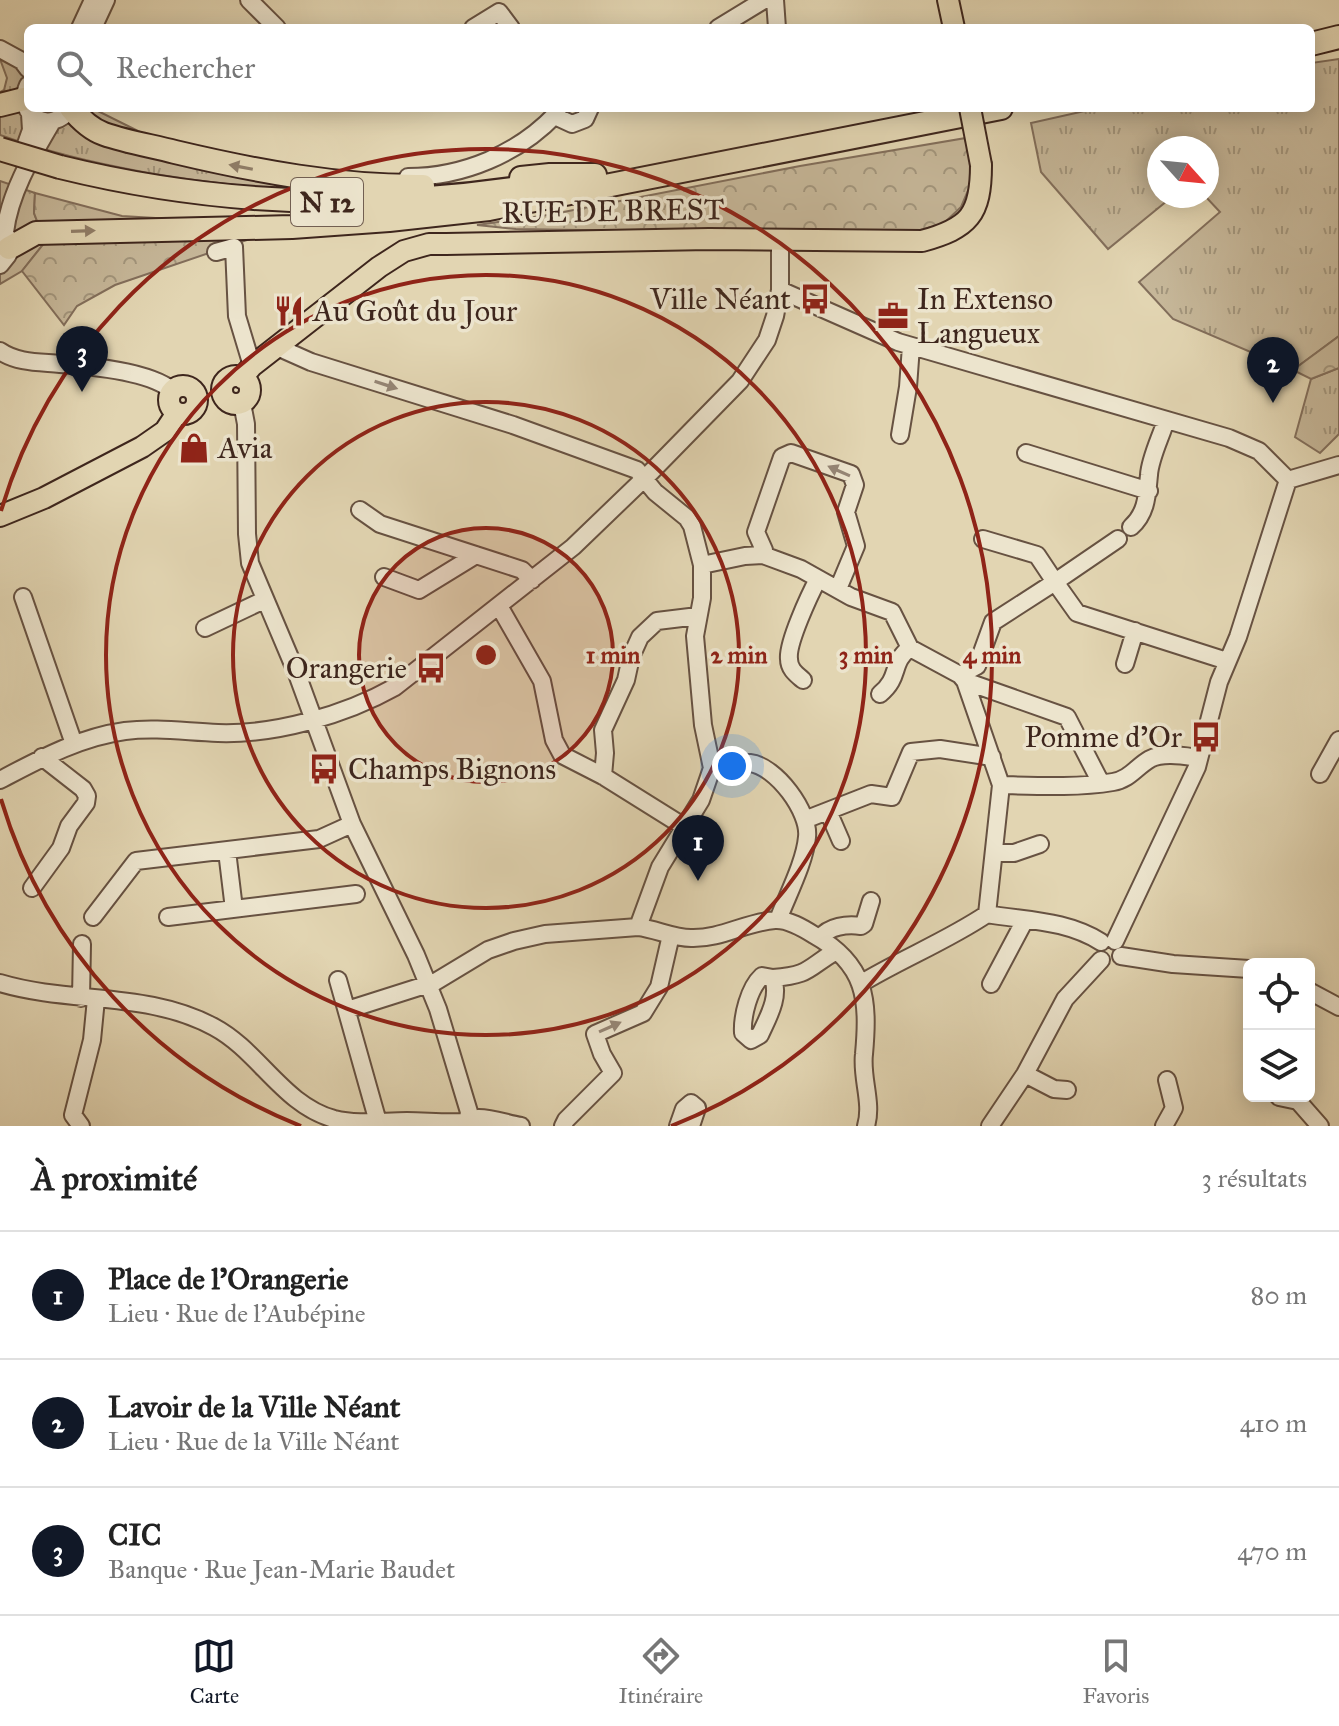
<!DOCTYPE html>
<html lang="fr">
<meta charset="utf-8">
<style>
body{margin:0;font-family:"IM FELL Great Primer",serif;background:#f6f6f6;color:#222}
.controls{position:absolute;right:24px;bottom:24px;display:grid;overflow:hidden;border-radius:12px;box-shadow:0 4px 20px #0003}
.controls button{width:72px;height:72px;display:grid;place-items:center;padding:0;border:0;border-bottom:2px solid #e0e0e0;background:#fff;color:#222;font:40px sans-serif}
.compass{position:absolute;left:1147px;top:136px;width:72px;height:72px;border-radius:50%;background:#fff;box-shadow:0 4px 20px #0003;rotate:117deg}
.you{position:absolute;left:732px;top:766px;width:28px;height:28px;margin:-20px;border:6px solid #fff;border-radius:50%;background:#1a73e8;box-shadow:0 0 0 12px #1a73e833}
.badge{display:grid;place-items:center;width:52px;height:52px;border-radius:50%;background:#111827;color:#fff;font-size:26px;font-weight:700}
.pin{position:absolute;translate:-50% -66px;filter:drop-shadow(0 2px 4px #0008)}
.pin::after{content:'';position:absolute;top:42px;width:28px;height:24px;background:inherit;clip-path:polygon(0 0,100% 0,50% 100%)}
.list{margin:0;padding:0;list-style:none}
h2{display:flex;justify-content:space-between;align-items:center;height:104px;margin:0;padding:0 32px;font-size:34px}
h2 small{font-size:26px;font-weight:400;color:#767676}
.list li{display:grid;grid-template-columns:52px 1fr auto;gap:24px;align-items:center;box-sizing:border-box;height:128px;padding:0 32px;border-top:2px solid #e0e0e0}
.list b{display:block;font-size:30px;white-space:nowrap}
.list p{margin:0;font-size:26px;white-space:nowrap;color:#767676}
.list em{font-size:26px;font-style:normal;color:#767676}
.icon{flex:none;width:44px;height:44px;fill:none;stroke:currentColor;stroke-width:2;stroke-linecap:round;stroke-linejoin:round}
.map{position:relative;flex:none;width:1339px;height:1126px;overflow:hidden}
.search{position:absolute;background:#fff;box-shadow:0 4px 20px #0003;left:24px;right:24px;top:24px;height:88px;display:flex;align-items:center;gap:20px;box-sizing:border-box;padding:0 28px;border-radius:12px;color:#767676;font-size:30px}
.sheet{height:488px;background:#fff}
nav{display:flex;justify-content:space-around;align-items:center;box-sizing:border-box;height:112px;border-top:2px solid #e0e0e0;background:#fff;font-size:22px;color:#767676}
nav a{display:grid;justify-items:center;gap:4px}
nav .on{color:#111827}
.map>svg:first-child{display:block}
.grass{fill:url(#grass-tufts);stroke:#826e5b;stroke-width:2}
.forest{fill:url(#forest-crowns);stroke:#826e5b;stroke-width:2}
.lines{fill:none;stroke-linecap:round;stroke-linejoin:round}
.minor-casing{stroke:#675242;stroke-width:20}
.major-casing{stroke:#3e261d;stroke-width:24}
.highway-casing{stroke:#3e261d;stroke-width:26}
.minor{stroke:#ece4cd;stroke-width:16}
.major{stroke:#e2d5b2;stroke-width:20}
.highway{stroke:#e2d5b2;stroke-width:22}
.major-bridge-casing{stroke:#3e261d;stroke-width:24;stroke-linecap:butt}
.highway-bridge-casing{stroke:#3e261d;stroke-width:26;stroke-linecap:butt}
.major-bridge{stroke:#e2d5b2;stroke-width:20}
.highway-bridge{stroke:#e2d5b2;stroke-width:22}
.oneway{fill:#907e68}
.oneway2{fill:#958575}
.ring{fill:none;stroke:#8f2418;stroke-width:4}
.labels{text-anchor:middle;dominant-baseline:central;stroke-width:7;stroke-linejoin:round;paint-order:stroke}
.shield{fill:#ece4cd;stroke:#725f52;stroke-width:2}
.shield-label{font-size:28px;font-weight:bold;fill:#3e261d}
.street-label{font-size:30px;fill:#3e261d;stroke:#ece4cd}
.poi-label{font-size:30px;fill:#3e261d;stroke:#ece4cd;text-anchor:start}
.centre{fill:#8f2418;stroke:#ece4cd;stroke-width:4}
.ring-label{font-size:24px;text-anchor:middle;font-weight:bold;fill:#8f2418;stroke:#ece4cd;stroke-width:7;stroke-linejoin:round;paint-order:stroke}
</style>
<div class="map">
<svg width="1339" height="1126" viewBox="0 0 1339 1126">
<defs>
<pattern id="grass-tufts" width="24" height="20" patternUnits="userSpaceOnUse" patternTransform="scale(2)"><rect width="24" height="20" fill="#c6b799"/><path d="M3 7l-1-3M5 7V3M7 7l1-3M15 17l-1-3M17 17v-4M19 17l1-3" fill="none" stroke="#a2957c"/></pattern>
<pattern id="forest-crowns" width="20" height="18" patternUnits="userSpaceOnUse" patternTransform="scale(2)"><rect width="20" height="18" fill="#c6b799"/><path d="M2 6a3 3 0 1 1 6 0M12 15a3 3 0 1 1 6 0" fill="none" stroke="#a2957c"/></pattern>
</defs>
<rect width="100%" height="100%" fill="#e2d5b2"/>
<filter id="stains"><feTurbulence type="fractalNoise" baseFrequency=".0025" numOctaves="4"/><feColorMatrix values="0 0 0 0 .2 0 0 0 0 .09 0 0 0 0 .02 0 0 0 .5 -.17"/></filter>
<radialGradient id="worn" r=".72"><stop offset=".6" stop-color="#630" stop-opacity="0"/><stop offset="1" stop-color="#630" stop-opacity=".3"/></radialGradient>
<path class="grass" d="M0 59 28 63V108H92L148 136 229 155 291 165 290 190C192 182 93 168 0 135V92L4 90 7 78Z
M1339 59V336L1293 370 1173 319 1139 282 1220 212 1205 196H1207V148H1159V196H1173L1108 249 1041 172 1031 123 1098 108H1311V63Z
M0 181 35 193 34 213 45 242 22 271 0 284Z
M1339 368V434L1320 453 1295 437 1311 379Z"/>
<path class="forest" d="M966 138 973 163 970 186 961 207 943 224 912 232 808 229 714 232 516 229 477 225 548 215 800 166Z
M35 193 122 216 189 220 253 238 115 285 77 306 64 325 22 271 45 242 34 213Z
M1339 336V368L1311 379 1293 370Z"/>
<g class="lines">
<g class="minor-casing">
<path id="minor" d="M249 0 277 28
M775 0 777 28
M80 28 93 0
M93 28 106 0
M473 28 499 12 511 28
M718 28 764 0
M0 49 22 61 28 69
M28 85C14 116 51 136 71 108
M555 108 559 118 572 124 585 119 590 108
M21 158 31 130 30 114
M408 177C463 177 518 154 556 114
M5 232C10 192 32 156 52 122
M216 252 234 247 237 316 252 366
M0 265 8 255V238
M780 290 898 342 1229 438 1259 451 1288 480
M275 346 311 362 513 425 637 470 655 492 687 518 692 526 702 565V598L695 636 703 725 712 768 701 800 660 867 638 927 545 934 514 941 488 950 435 982 347 1010
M0 351C17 363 40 362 60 364 90 366 150 371 173 391
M242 403 246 424 247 534 250 563 297 674 352 824 416 955 438 1009 469 1112 467 1126
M900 435 908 387 911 346
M1026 453 1149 491
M1288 480 1339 465
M360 510 380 524 522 570 532 580
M1131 527C1147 513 1147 494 1149 475 1150 458 1161 437 1166 420
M983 539 1037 555 1055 582 1118 539
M763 555 764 550 756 532 782 457 791 453 851 474 855 485 846 512 856 546 838 589
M702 565 745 556 763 555 801 569 851 597 892 612 910 648 960 675 965 681 1001 785 987 914
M384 577 419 590 476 555
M23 597 74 744
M499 606 542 681 554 740 562 755 603 776 683 826
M205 628 264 600
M1125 664 1135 631
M960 675 977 666 993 622 1055 582 1077 613 1227 661
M803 680C796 674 789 669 789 659 787 643 810 594 818 579
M965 681 1067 717 1101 783
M880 694C901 677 890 663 910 648
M712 768C724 766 738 762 750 763 776 766 810 812 807 837 805 862 787 896 778 920
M1320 774 1339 740
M603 776 605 753 603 730 626 680 631 657 640 637 657 621 698 616
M0 780C40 759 80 737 125 731 156 727 187 732 218 733 275 735 345 715 395 687L573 547 652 471 740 381 767 340 775 316 780 290V240
M1001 785C1038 786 1077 788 1113 782 1130 779 1136 767 1150 759 1163 752 1184 756 1199 758
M828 811 841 841
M807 819 871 794 892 797 911 752 940 749 992 757
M227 851 234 909
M994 853H1014L1040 844
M32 888 61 848 69 826 86 803 87 796 83 789 42 757
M93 917 136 861 319 839 352 824
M168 917 356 894
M638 927C656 929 673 938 691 938 721 939 746 922 775 920 788 919 803 928 814 935 866 964 869 999 864 1054 861 1078 873 1103 866 1126
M820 938C829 926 847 924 861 926L864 924 871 901
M1115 941 1197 767 1219 682 1238 637 1288 480
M1121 956 1173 964 1249 969
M773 978 762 976C749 988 742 1016 743 1033L751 1040 760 1035C768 1017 780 998 773 978 811 975 807 968 836 951
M338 980 378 1122
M0 983C70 1004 148 991 214 1027 259 1051 283 1105 334 1119 358 1125 383 1121 407 1121 425 1121 444 1123 462 1122 468 1122 473 1119 479 1118 493 1118 508 1124 521 1126
M860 984C901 959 947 941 987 914 1027 921 1066 920 1101 942
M991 984 1025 920
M1309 991 1339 1007
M81 998 82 944
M1025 1074 1054 1089 1067 1090
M1279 1097 1298 1101 1320 1126
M81 1126 73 1115 92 1040 96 999
M563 1126 566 1120 613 1073 602 1054 595 1034 643 1013 659 987 671 935
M678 1126 684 1109 691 1103 697 1108 691 1126
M990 1126 1025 1074 1065 999 1101 960
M1164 1126 1174 1108 1167 1080"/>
</g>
<g class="major-casing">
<path id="major" d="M948 0 954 28
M222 390a14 14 0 1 1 28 0a14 14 0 1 1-28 0Z
M242 378 252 366 379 267 404 251 429 244H446L709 239 922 241C969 228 981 215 981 165
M169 400a14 14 0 1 1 28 0a14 14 0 1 1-28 0Z
M0 516 44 498 142 447 165 431 177 413"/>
</g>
<g class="highway-casing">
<path id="highway" d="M1311 44 1339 37
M0 105 24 99
M71 108C80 119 90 129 104 134 127 142 152 146 175 152 255 171 340 187 423 186
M60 167C218 206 378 211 538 185
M521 178 550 175H595
M9 248 36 233 292 227 389 220 489 209 1001 108"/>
</g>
<use href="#minor" class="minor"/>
<use href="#major" class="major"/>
<use href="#highway" class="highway"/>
<g class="major-bridge-casing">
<path id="major-bridge" d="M970 108 981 165"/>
</g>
<g class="highway-bridge-casing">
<path id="highway-bridge" d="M0 149 60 167"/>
</g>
<use href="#major-bridge" class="major-bridge"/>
<use href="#highway-bridge" class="highway-bridge"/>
</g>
<defs><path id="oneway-solid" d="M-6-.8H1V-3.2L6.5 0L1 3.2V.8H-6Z" transform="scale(2)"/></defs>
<g class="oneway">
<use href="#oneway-solid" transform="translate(241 167) rotate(-169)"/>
<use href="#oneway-solid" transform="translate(83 231) rotate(-2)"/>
</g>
<g class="oneway2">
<use href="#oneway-solid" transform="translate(386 385) rotate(18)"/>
<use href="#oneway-solid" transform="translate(839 471) rotate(-156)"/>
<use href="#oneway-solid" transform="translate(610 1027) rotate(-24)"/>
</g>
<circle cx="486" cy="655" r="127" fill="#8f2418" fill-opacity=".12"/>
<g class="ring">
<circle cx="486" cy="655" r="127"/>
<circle cx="486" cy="655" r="253"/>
<circle cx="486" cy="655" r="380"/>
<path d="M301 1126A506 506 0 0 1 1 799M1 511A506 506 0 1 1 671 1126"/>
</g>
<defs>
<g id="bus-bare" transform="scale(2.4)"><path d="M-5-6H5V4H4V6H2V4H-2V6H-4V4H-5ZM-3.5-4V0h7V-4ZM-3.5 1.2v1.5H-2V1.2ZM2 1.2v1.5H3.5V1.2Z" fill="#8f2418" stroke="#ece4cd" stroke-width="2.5" paint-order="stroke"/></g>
<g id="restaurant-bare" transform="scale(2.4)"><path d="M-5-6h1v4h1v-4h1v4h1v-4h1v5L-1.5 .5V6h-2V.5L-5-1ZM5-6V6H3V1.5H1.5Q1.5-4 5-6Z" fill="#8f2418" stroke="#ece4cd" stroke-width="2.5" paint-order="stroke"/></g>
<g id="office-bare" transform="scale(2.4)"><path d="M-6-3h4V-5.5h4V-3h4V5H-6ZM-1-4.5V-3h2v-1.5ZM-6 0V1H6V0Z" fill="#8f2418" stroke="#ece4cd" stroke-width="2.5" paint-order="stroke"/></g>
<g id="shop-bare" transform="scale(2.4)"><path d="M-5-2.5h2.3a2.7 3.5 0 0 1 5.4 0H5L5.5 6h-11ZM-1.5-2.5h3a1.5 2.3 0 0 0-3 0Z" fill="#8f2418" stroke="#ece4cd" stroke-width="2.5" paint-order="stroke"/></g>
</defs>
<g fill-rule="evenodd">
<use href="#bus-bare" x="815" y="299"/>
<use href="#restaurant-bare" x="289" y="311"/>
<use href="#office-bare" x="893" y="316"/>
<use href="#shop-bare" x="194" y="448"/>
<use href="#bus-bare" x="431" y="668"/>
<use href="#bus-bare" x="1206" y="737"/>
<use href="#bus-bare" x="324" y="769"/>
</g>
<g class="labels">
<rect class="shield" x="291" y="178" width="72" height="48" rx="6"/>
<g class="shield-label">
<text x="327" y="202">N 12</text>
</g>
<g class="street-label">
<text transform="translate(613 211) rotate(-1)">RUE DE BREST</text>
</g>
<g class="poi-label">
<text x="791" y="299" text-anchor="end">Ville Néant</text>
<text x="917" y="299">In Extenso<tspan x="917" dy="34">Langueux</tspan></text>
<text x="313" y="311">Au Goût du Jour</text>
<text x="218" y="448">Avia</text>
<text x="407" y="668" text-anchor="end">Orangerie</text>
<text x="1182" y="737" text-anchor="end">Pomme d'Or</text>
<text x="348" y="769">Champs Bignons</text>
</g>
</g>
<circle cx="486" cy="655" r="12" class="centre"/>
<g class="ring-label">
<text x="613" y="663">1 min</text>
<text x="739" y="663">2 min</text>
<text x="866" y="663">3 min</text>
<text x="992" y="663">4 min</text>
</g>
<rect width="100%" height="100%" filter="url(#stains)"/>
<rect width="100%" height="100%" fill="url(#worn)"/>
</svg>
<div class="controls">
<button><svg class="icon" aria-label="locate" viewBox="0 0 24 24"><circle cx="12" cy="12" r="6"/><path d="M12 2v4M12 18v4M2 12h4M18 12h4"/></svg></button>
<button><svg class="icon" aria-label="layers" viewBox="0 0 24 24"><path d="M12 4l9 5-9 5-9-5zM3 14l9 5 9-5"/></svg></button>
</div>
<svg class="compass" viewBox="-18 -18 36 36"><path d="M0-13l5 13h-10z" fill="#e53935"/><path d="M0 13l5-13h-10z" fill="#767676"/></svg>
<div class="you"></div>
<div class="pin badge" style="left:698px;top:881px">1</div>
<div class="pin badge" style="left:1273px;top:403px">2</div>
<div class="pin badge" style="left:82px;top:392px">3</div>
<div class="search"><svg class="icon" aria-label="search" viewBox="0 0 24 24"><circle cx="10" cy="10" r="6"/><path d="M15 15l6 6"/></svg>Rechercher</div>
</div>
<section class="sheet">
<h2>À proximité<small>3 résultats</small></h2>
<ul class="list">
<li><span class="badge">1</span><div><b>Place de l'Orangerie</b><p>Lieu · Rue de l'Aubépine</p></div><em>80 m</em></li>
<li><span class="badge">2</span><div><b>Lavoir de la Ville Néant</b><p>Lieu · Rue de la Ville Néant</p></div><em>410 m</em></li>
<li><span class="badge">3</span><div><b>CIC</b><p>Banque · Rue Jean-Marie Baudet</p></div><em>470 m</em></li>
</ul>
</section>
<nav>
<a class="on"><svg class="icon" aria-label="map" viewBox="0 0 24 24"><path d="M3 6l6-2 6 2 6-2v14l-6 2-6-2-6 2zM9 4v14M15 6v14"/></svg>Carte</a>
<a><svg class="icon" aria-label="directions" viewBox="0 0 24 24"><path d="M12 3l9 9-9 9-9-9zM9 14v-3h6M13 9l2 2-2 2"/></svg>Itinéraire</a>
<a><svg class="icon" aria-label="saved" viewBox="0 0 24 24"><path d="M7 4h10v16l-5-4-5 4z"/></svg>Favoris</a>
</nav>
